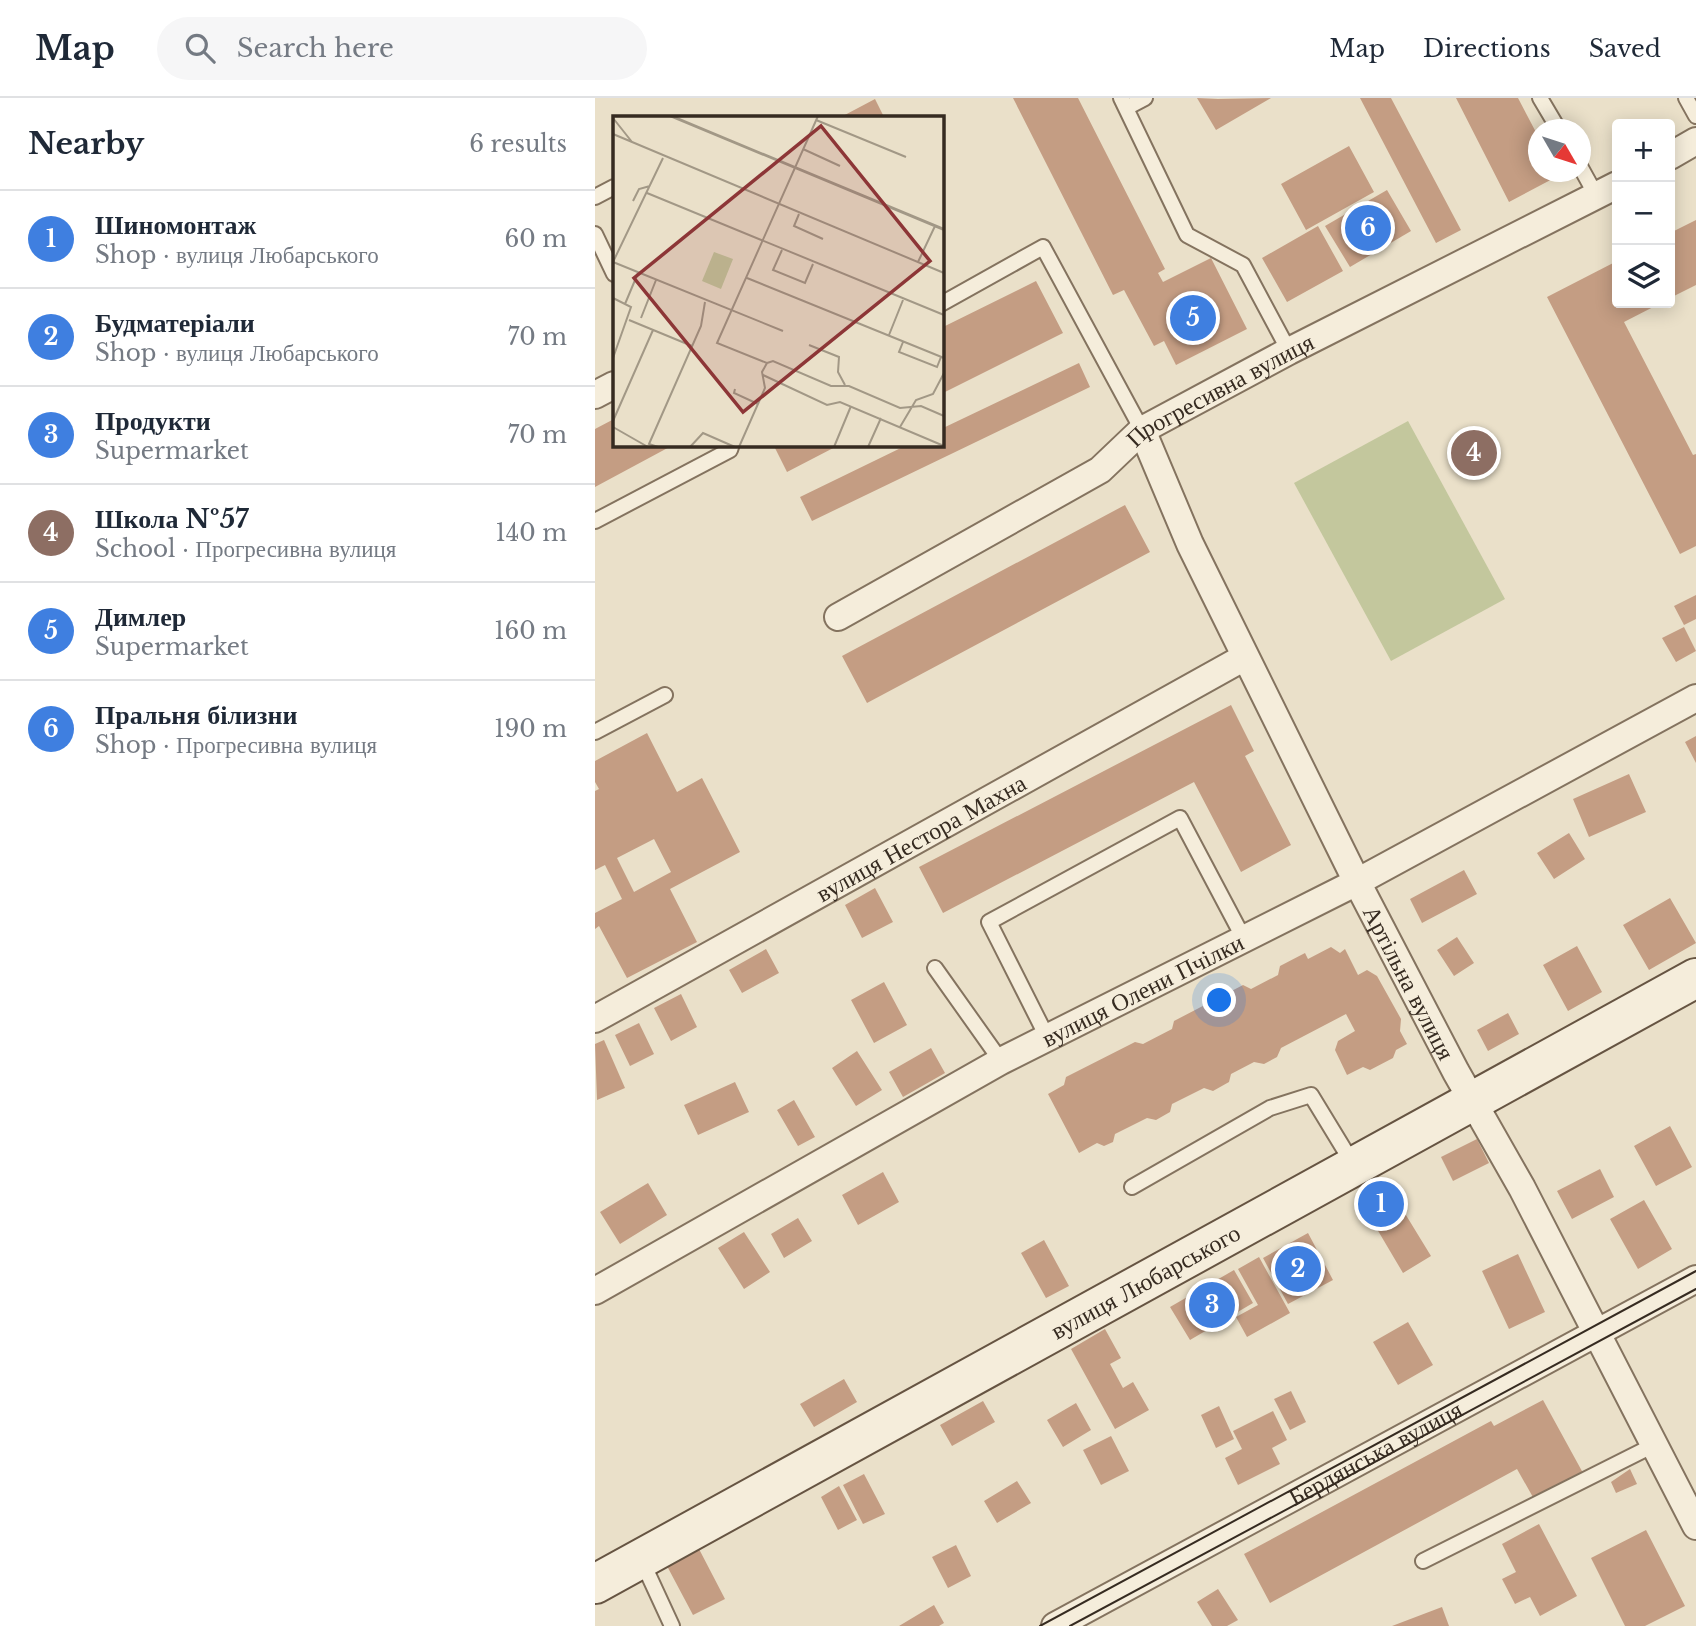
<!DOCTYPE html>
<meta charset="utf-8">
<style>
body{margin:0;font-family:"Libre Baskerville",serif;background:#f6f6f7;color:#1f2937}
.controls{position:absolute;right:21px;top:21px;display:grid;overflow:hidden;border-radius:7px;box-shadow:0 4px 18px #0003}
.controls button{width:63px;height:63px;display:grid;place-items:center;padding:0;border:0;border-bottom:2px solid #e0e1e3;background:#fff;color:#1f2937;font:35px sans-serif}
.compass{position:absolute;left:933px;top:21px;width:63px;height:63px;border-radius:50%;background:#fff;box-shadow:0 4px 18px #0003;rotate:129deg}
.you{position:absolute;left:625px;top:903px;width:24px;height:24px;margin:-18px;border:5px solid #fff;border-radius:50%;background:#1a73e8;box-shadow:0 0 0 10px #1a73e833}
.badge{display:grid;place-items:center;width:46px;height:46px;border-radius:50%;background:#0f766e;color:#fff;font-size:23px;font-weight:700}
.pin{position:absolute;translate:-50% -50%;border:4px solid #fff;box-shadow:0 2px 7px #0006}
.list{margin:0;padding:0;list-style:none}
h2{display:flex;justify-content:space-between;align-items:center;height:91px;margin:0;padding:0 28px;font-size:30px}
h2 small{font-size:23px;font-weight:400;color:#747a83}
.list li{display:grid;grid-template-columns:46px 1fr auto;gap:21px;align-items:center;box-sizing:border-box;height:98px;padding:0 28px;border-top:2px solid #e0e1e3}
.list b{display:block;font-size:26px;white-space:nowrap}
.list p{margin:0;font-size:23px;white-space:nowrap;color:#747a83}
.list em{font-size:23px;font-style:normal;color:#747a83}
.icon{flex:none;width:38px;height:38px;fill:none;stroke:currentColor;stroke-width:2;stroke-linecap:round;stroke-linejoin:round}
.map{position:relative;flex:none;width:1101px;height:1528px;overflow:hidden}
header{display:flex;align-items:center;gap:42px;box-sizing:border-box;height:98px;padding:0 35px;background:#fff;border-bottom:2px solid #e0e1e3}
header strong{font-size:33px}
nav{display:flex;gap:38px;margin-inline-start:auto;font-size:24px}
.search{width:490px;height:63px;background:#f6f6f7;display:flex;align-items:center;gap:18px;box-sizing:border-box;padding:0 24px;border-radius:38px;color:#747a83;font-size:26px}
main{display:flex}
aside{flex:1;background:#fff}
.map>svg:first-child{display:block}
.green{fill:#c3c79d}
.building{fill:#c49d83;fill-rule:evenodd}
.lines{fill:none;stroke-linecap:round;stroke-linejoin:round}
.lane-casing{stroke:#84735f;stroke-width:18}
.street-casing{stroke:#84735f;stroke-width:30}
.secondary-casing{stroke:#665442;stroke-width:42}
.lane{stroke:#f5eddb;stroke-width:14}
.street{stroke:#f5eddb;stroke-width:26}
.secondary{stroke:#f5eddb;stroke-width:38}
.tram{stroke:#362b21;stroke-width:2}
.labels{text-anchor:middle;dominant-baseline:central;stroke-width:7;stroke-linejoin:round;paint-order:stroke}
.street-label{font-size:24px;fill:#362b21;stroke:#f2ead7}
.inset-road{fill:none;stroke:#a29886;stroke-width:2}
.view{fill:#8d3637;fill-opacity:0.15;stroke:#8d3637;stroke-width:3.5}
.inset-edge{fill:none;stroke:#362b21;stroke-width:3.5}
</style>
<header>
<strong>Map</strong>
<div class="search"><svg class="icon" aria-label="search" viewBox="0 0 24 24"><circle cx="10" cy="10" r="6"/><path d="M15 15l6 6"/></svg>Search here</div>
<nav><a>Map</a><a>Directions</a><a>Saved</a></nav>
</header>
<main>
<aside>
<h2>Nearby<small>6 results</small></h2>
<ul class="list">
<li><span class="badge" style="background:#3f7fe0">1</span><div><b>Шиномонтаж</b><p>Shop · вулиця Любарського</p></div><em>60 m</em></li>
<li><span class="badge" style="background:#3f7fe0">2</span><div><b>Будматеріали</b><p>Shop · вулиця Любарського</p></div><em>70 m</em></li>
<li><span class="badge" style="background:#3f7fe0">3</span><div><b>Продукти</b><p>Supermarket</p></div><em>70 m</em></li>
<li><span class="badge" style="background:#8d6e63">4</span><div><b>Школа №57</b><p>School · Прогресивна вулиця</p></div><em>140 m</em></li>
<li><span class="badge" style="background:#3f7fe0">5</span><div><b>Димлер</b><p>Supermarket</p></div><em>160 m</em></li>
<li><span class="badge" style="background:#3f7fe0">6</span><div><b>Пральня білизни</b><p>Shop · Прогресивна вулиця</p></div><em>190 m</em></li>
</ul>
</aside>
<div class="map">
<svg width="1101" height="1528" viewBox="0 0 1101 1528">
<rect width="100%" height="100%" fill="#eae0c9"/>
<path class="green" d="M813 323 910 501 796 563 699 385Z"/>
<path class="building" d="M418 0H483L570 171 563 175 568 184 616 160 652 231 581 267 569 243 559 248 529 192 518 197Z
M602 0 623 1 676 0 621 32Z
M765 0H796L866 132 841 145Z
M861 0H923L944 40V74H961L963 78 914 104Z
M280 1 289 19H246Z
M754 48 779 94 711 132 686 86Z
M792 92 816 133 755 169 730 128Z
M1101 122V187L1075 200V135Z
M723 128 748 173 692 204 667 160Z
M1022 163V205H1066L1029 224 1098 357 1101 356V448L1085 456 952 199Z
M441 183 468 235 346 296V230Z
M484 265 495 289 217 423 205 399 314 346H346V331Z
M19 321V346H80L0 389V331Z
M178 346H246L192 374Z
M530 407 555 454 272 605 247 558Z
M1101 497V521L1089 527 1079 508Z
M1089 529 1101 553 1081 564 1067 540Z
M636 607 659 653 650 658 696 747 646 774 599 684 348 815 324 769Z
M52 635 82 694 107 680 145 754 75 791 102 844 32 880 4 828 0 831V815L27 801 10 767 0 772V693L4 691 0 684V663ZM59 741 76 774 39 794 22 760Z
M1101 638V665L1090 644Z
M1034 676 1051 714 994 739 978 701Z
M974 735 990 761 959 781 942 755Z
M869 772 882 796 827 825 815 801Z
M280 790 298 824 267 840 250 807Z
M1075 800 1101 845 1054 872 1028 827Z
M862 839 879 865 859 878 842 852Z
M982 848 1007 894 973 913 948 867Z
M736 849 745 855 750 851 763 877 772 872 782 878 806 921 805 933 812 946 801 952 798 960 775 972 768 969 752 977 740 952 743 943 760 933 751 916 686 950 682 959 669 966 659 964 636 976 634 984 618 993 609 990 577 1006 575 1014 561 1022 552 1020 520 1036 518 1044 509 1048 502 1045 484 1055 453 996 469 987 471 979 540 944 548 946 577 931 579 923 648 887 656 891 683 877 685 868 710 855 713 861Z
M171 851 184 875 147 895 134 872Z
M289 884 312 927 279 945 256 902Z
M86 896 102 929 76 943 59 910Z
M913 915 924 936 893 953 882 932Z
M44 925 59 956 35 968 20 937Z
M9 942 30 990 2 1002 0 946Z
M336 950 350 975 308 999 294 974Z
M262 953 287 992 261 1008 237 970Z
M140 984 154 1014 103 1037 89 1007Z
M199 1002 220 1039 203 1048 182 1012Z
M1075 1028 1097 1069 1061 1088 1039 1048Z
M882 1041 894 1065 858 1083 846 1059Z
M1005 1071 1019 1099 977 1121 962 1093Z
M288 1074 304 1104 263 1127 247 1097Z
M53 1085 72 1117 25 1146 5 1114Z
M786 1087 799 1109 777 1122 764 1100Z
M1049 1102 1077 1151 1043 1171 1015 1121Z
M806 1109 836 1158 808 1175 779 1126Z
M203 1120 217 1143 189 1160 176 1136Z
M149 1134 175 1174 149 1191 123 1150Z
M713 1135 738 1182 693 1206 668 1160Z
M449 1142 474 1188 451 1200 426 1155Z
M923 1156 950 1214 914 1231 887 1173Z
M664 1159 695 1215 652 1239 641 1219 663 1207 643 1171Z
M639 1172 658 1205 595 1242 575 1209Z
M813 1224 838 1267 803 1287 778 1244Z
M510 1231 526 1260 515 1266 528 1290 538 1284 554 1312 520 1331 476 1251Z
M249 1281 262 1304 219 1329 205 1306Z
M696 1293 711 1324 695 1332 679 1301Z
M948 1302 988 1375 939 1401 922 1371 675 1505 649 1456 896 1323 899 1328Z
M388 1303 400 1324 357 1348 345 1327Z
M481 1305 496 1332 468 1349 452 1322Z
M624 1308 639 1341 621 1350 606 1317Z
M678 1313 692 1342 677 1350 685 1366 643 1387 630 1360 647 1351 638 1333Z
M516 1338 534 1373 506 1387 488 1352Z
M1035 1371 1042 1386 1021 1395 1016 1384Z
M269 1376 290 1416 268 1426 248 1387Z
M422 1383 436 1405 402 1425 389 1403Z
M244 1388 262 1422 243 1432 226 1399Z
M944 1426 982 1498 945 1518 935 1499 920 1506 907 1481 921 1474 907 1446Z
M1051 1432 1090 1508 1050 1528H1030L996 1460Z
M361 1447 376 1478 353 1490 337 1459Z
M104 1451 130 1501 98 1517 72 1468Z
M623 1491 643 1522 632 1528H617L602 1504Z
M339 1507 349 1525 344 1528H304Z
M847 1509 854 1528H797Z"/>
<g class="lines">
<g class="lane-casing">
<path id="lane" d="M526 0 592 137 648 167 694 253
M945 0 964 32
M1091 0 1101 18
M531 10 550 0
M986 70 1002 99
M0 99 19 89
M0 136 19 176
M346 206 448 149 547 332
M0 423 135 352 137 346
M0 634 70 597
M340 870 406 963
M452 939 394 824 585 720 649 841
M537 1089 675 1010 716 997 758 1066
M47 1463 77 1528
M828 1463 1059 1347"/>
</g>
<g class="street-casing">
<g id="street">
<path d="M1075 58 1101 43"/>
<path d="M0 297 19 287"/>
<path id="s1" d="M547 332 595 446 762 784 861 974 927 1090 1101 1428"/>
<path id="s2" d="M243 519 505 372 547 332 694 253 1022 87"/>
<path id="s3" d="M0 921 650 559"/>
<path id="s4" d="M0 1193 406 963 762 784 1101 600"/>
<path id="s5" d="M460 1528 1101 1181"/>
</g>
</g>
<g class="secondary-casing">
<g id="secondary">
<path id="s6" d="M0 1486 1101 880"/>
</g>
</g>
<use href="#lane" class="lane"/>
<use href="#street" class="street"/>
<use href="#secondary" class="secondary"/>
<path class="tram" d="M445 1528 1101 1173
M475 1528 1101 1191"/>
</g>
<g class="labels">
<g class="street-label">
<text stroke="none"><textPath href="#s2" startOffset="446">Прогресивна вулиця</textPath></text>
<text stroke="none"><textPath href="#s3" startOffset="373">вулиця Нестора Махна</textPath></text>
<text stroke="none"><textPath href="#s1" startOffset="614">Артільна вулиця</textPath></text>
<text stroke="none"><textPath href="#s4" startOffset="625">вулиця Олени Пчілки</textPath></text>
<text stroke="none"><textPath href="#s6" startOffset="628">вулиця Любарського</textPath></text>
<text stroke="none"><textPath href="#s5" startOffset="364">Бердянська вулиця</textPath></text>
</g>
</g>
<g transform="translate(18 18)">
<rect width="331" height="331" fill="#eae0c9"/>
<path d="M101 136 120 143 108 173 89 165Z" fill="#c3c79d"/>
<path class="inset-road" d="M57 0 331 114M59 0 331 113M0 2 19 26M203 4 293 41M0 18 331 157M190 33 227 50M34 77 331 199M20 85 26 73 37 70M186 98 181 110 210 123M169 134 160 154 192 167 200 148M0 146 170 215M0 146 50 42M305 146 322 110M134 162 331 242M0 182 18 191 0 242M12 188 25 157M28 202 43 164M16 204 79 230M276 219 290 184M290 226 286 236 324 251 328 241M196 229 226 241 225 256 232 269M154 247 160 245 218 270H236L287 292 308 290 331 300M150 259 214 289 227 286 331 330M122 273 121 277 145 288M0 305 40 214M0 311 35 331M287 311 303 284 320 278 331 257M45 331 36 328 88 210 92 186M77 331 90 317 122 331M126 331 152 272 149 256 154 247 104 227 205 0M221 331 238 290M255 331 268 302"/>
<path class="view" d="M208 10 317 145 130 296 21 162Z"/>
<rect width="331" height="331" class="inset-edge"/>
</g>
</svg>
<div class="controls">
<button>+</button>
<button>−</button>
<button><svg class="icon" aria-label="layers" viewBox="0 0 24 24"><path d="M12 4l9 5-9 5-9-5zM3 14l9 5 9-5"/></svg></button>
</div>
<svg class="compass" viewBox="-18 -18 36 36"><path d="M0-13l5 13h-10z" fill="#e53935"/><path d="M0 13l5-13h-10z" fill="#747a83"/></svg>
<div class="you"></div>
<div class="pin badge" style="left:786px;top:1106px;background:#3f7fe0">1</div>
<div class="pin badge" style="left:703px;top:1171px;background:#3f7fe0">2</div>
<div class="pin badge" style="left:617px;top:1207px;background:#3f7fe0">3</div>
<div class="pin badge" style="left:879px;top:355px;background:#8d6e63">4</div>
<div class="pin badge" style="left:598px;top:220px;background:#3f7fe0">5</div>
<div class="pin badge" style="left:773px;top:130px;background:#3f7fe0">6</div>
</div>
</main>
